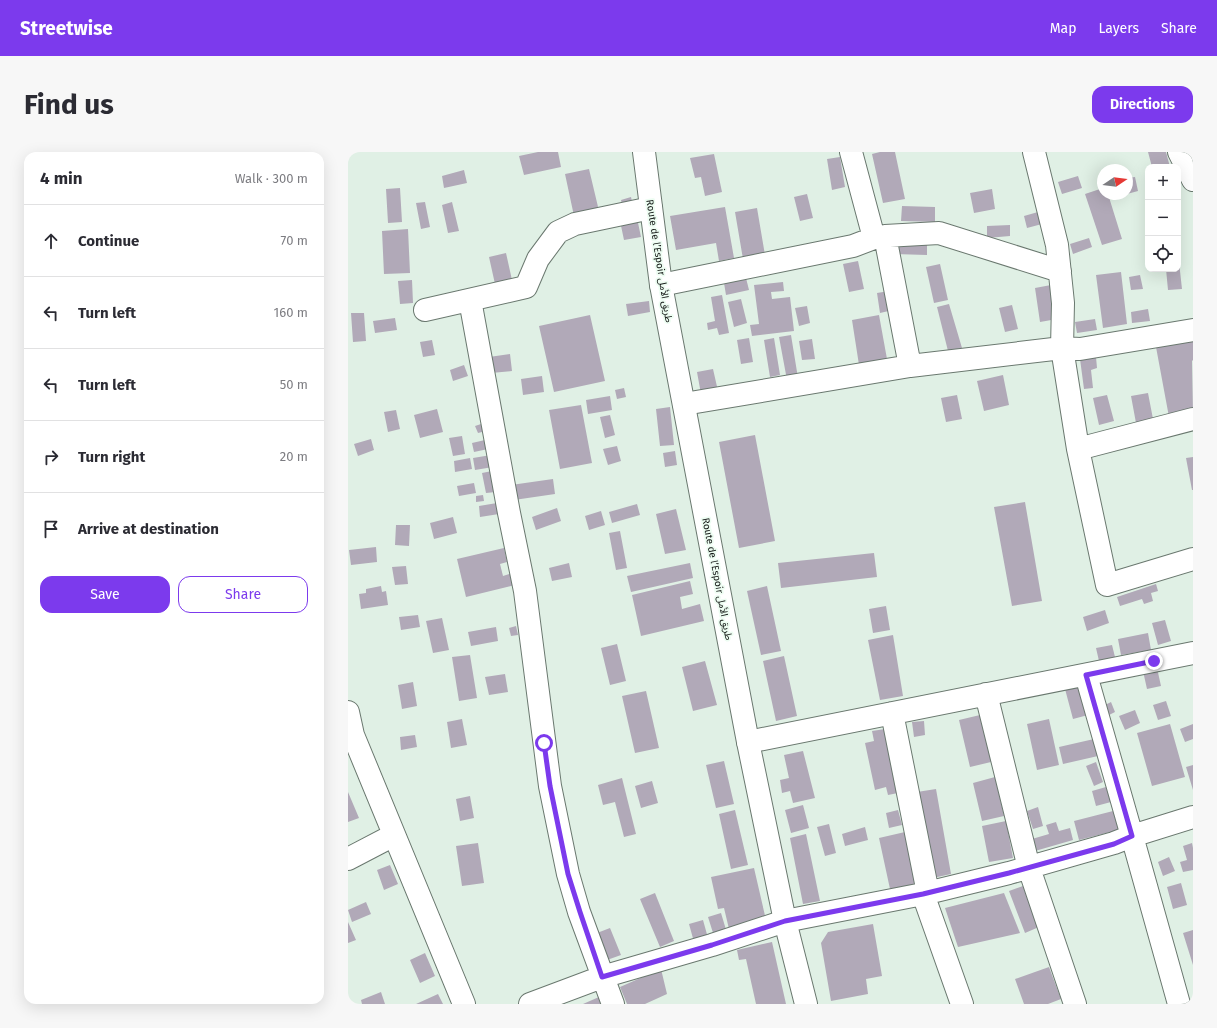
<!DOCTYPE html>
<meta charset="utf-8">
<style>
body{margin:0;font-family:"Fira Sans","Noto Sans Arabic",sans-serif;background:#f7f7f7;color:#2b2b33}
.controls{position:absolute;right:12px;top:12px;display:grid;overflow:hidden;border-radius:8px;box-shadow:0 4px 16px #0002}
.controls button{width:36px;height:36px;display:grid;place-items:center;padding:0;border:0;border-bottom:1px solid #e1e1e2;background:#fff;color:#2b2b33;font:20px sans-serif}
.compass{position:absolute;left:749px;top:12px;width:36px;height:36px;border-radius:50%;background:#fff;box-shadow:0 4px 16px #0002;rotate:77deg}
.stop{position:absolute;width:12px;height:12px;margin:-9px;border:3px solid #7c3aed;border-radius:50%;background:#fff}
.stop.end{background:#7c3aed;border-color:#fff;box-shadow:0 1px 4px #0008}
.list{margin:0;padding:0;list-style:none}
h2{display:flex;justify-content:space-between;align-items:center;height:52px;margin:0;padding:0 16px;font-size:17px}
h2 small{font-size:13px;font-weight:400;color:#7c7c81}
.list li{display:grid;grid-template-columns:26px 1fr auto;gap:12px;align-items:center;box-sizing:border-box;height:72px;padding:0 16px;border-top:1px solid #e1e1e2}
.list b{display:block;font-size:15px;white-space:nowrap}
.list em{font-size:13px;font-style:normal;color:#7c7c81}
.actions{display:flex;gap:8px;padding:12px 16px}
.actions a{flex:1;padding:9px 0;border:1px solid #7c3aed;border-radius:12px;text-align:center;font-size:14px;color:#7c3aed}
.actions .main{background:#7c3aed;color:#fff}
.icon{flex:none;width:22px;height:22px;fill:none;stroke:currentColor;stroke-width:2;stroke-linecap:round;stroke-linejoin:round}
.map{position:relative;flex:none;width:845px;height:852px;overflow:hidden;border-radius:12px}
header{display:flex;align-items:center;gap:24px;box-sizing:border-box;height:56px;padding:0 20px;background:#7c3aed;color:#fff}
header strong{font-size:19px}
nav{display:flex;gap:22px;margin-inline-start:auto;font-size:14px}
.intro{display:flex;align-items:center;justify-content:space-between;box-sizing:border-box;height:96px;padding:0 24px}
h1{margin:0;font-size:28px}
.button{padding:10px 18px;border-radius:12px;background:#7c3aed;color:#fff;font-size:14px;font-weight:700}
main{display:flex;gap:24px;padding:0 24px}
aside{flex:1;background:#fff;border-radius:12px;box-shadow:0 4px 16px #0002}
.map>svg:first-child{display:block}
.building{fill:#b1a9b8}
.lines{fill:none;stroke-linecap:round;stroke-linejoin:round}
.street-casing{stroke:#6a786f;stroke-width:24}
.highway-casing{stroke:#6a786f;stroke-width:24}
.street{stroke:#fff;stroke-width:22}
.highway{stroke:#fff;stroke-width:22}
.route{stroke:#7c3aed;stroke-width:5}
.labels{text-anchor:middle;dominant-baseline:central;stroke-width:3.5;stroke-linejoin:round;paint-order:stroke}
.street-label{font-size:10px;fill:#141916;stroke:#edfdf2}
</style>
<header>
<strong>Streetwise</strong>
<nav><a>Map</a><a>Layers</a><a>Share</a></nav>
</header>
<div class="intro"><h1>Find us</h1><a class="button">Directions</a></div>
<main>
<aside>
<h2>4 min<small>Walk · 300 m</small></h2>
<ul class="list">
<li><svg class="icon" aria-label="ahead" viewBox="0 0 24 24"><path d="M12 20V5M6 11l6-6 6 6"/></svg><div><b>Continue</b></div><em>70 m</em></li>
<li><svg class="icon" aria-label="left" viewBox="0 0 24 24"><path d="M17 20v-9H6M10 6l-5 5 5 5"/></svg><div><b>Turn left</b></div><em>160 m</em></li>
<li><svg class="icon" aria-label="left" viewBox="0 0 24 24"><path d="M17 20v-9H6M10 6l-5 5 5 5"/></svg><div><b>Turn left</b></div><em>50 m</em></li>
<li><svg class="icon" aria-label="right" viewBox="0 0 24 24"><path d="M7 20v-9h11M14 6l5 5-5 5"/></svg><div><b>Turn right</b></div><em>20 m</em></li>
<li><svg class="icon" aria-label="arrive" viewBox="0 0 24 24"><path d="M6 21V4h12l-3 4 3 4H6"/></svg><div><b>Arrive at destination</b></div></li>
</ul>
<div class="actions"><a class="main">Save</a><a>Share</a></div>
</aside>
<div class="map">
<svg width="845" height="852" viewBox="0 0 845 852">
<rect width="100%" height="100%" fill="#e0f0e5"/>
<path class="building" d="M190 0H210L213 15 176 23 171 4Z
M532 0H547L557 47 535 51 524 2Z
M800 0H818L822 15H804Z
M366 2 374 40 357 44 353 25 347 26 342 6Z
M492 5 497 35 484 38 479 7Z
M241 17 251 59 226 64 217 22Z
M116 18 119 31 96 36 94 24Z
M730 24 734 36 714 42 710 30Z
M787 25 790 39 779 42V26Z
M52 36 54 70 40 71 38 37Z
M755 36V42H760L774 87 754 93 737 42Z
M644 37 647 57 626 61 622 41Z
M459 42 465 66 452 69 446 45Z
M283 45 285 54 275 57 273 48Z
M77 50 82 75 73 77 68 51Z
M104 50 111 79 100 81 94 53Z
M554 54 587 55V70L553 69Z
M377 55 386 106 371 109 368 91 328 98 322 64Z
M409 56 417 103 395 107 387 60Z
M690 60 694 72 679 76 676 64Z
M289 66 293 85 276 88 272 69Z
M662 73V84L639 86V74Z
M60 77 62 121 36 122 34 79Z
M741 86 744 95 725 102 722 92Z
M546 90H579V103L546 102Z
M158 101 164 128 147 132 141 105Z
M510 109 516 137 501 140 495 112Z
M830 110H831L834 137 820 138 818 117H830Z
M592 112 600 148 586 151 578 115Z
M773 120 779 172 755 176 748 123Z
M792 123 795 137 783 138 781 125Z
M398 126 401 138 378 143 376 131Z
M64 128 65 151 52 152 50 129Z
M435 130 436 139 423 140 424 147 442 145 446 179 404 184 402 173 411 172 406 133Z
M703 133 709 167 692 170 687 136Z
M541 139 545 158 532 161 529 141Z
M374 143 381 181 371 183 369 176 360 178 359 171 367 169 363 145Z
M393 147 399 171 386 175 380 150Z
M301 149 302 160 280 164 278 152Z
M601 152 614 196 600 199 589 155Z
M664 153 670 177 657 180 651 156Z
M459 154 462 171 451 174 447 156Z
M800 157 802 169 784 171 783 160Z
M3 161H16L18 189 5 190Z
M242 163 257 229 206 240 191 174Z
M531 163 539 207 511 213 504 168Z
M47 166 49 178 27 181 25 169Z
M747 167 749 178 729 181 727 170Z
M443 183 450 226 439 228 431 185Z
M401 186 405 210 393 212 389 188Z
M426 186 432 223 422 225 416 188Z
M464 187 467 207 454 208 451 189Z
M845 187V208L844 209 845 261 821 265 808 195Z
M84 188 87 203 75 205 72 190Z
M162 202 164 219 143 221 141 205Z
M748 205 749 216 743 218 745 236 736 237 732 207Z
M116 213 120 224 105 229 102 218Z
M365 217 370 239 353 242 349 220Z
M655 223 661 253 636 259 629 229Z
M194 224 196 240 175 243 173 227Z
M276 236 278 245 269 247 267 238Z
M800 241 805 267 788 271 783 244Z
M609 243 614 267 598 270 593 246Z
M759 243 766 269 751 273 745 246Z
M262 244 264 258 240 262 238 248Z
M233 253 244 311 212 317 201 258Z
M322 255 326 293 312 294 308 257Z
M89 257 95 280 72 286 66 263Z
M48 258 52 277 40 280 36 260Z
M262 263 267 283 257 286 252 265Z
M136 271 138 279 130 281 127 274Z
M407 283 427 389 391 396 371 290Z
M114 284 117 302 105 304 101 286Z
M23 287 26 298 10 304 6 292Z
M137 288 140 297 126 300 124 291Z
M269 294 273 309 260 313 255 297Z
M327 299 329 313 317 315 315 301Z
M143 303 145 315 127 318 125 306Z
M845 305V338H844L838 306Z
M122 306 124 317 107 320 106 309Z
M144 319 148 340 138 341 134 321Z
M205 327 207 342 166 348 163 333Z
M126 331 128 341 111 344 109 334Z
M135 343 136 349 128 350V344Z
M677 350 694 449 664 454 646 355Z
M149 351 151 362 132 365 131 354Z
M289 352 292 363 264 371 261 360Z
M209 356 213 369 188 378 184 365Z
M328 357 338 398 317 402 308 362Z
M253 359 257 373 241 378 237 364Z
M105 365 109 381 86 387 82 371Z
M48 373H62L61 394 47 393Z
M272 379 279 416 268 418 261 381Z
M28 395 29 410 3 413 1 398Z
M156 396 159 410 152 412 155 424 164 421 167 433 118 445 109 407Z
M526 401 529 425 433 436 430 411Z
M221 411 224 425 204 429 201 416Z
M342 411 345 426 283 440 279 424Z
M58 414 60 432 47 433 44 415Z
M342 429 345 442 332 445 334 457 352 452 356 469 293 484 284 443Z
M808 432 810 439 803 441 805 449 796 452 794 447 772 454 769 445Z
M33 434 34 440 38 439 40 453 13 457 11 442 18 441V437Z
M419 434 433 499 413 503 399 439Z
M538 454 542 478 525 481 521 457Z
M757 458 761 471 739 479 735 465Z
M70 463 72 475 53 478 51 465Z
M94 466 101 498 85 501 78 469Z
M817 468 823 489 810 493 804 471Z
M168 474 170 483 163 484 161 476Z
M148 475 150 489 123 494 120 480Z
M800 481 803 498 773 503 770 487Z
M545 483 555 544 532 548 520 488Z
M269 492 278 529 262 533 253 496Z
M764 493 767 505 751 509 748 496Z
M122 503 129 546 111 549 104 505Z
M436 504 449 564 428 569 415 509Z
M357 509 369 553 345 559 334 515Z
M809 516 813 534 799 537 795 519Z
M157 522 160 540 141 543 137 525Z
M65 530 69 554 54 557 50 533Z
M732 533 740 563 725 567 717 537Z
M298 539 311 596 287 601 274 544Z
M818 549 823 564 810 568 805 553Z
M763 550 767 560 757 565 753 555Z
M787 558 792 571 777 578 771 564Z
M632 563 643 610 622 615 611 568Z
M114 567 119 593 103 596 99 570Z
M701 567 711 613 689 618 679 572Z
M576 569 577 583 566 585 564 570Z
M822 572 837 625 804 634 789 581Z
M845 572V587L837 590 832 577Z
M537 577 550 641 540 643 538 635 527 638 517 591 526 589 524 579Z
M67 583 69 595 53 598 52 585Z
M746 587 750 604 715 612 711 595Z
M455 599 467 646 445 651 442 639 434 641 432 628 441 626 436 603Z
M376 609 386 652 368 656 358 613Z
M748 610 755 630 746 634 738 614Z
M845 613V638L838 615Z
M647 625 656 664 634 669 625 631Z
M274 626 288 682 276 685 267 650 255 653 250 633Z
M304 629 310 651 293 656 287 634Z
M758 635 763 650 748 654 744 639Z
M588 637 603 722 585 726 569 640Z
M0 640 11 666 0 670Z
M122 644 126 666 112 669 108 647Z
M455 653 461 676 443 681 437 658Z
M690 655 695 674 685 677 679 659Z
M387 658 400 713 383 717 371 662Z
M550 658 554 673 541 676 538 661Z
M769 658 774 677 731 688 726 669Z
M658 669 665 706 641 710 634 674Z
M708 670 711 679 722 676 725 688 687 699 684 687 701 682 698 673Z
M481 672 488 701 477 704 469 675Z
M517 675 520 688 497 694 494 682Z
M557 680 567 732 542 737 531 686Z
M458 682 472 749 455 752 442 686Z
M130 691 136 731 114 734 108 694Z
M844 691 845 696V718L835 720 832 710 839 708 835 694Z
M821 705 827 719 815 724 810 710Z
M42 713 50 732 36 738 29 718Z
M406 716 418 768 381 777 376 756 370 757 363 725Z
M833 731 839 753 825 757 819 735Z
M675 734 691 775 677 781 661 739Z
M307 741 326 789 312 795 292 747Z
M656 741 672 781 610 795 597 756Z
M18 750 23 762 4 770 0 758Z
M373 761 379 781 366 784 360 765Z
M355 768 360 786 346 790 341 772Z
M0 770 8 788 0 791Z
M525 772 534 824 518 827 520 842 483 849 473 791 480 780Z
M262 776 273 803 259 808 249 781Z
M845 778V813L835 781Z
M424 790 438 852H408L398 807 391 808 389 798Z
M77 801 87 824 72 831 62 808Z
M701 815 713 847 700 852H676L667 827Z
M313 817 319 842 297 852H279L272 835Z
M33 840 37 852H14L13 848Z
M90 842 95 852H68Z
M251 845 253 852H235Z"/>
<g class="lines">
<g class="street-casing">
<path id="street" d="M686 0 709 93 715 151 714 196 730 297 759 433 845 407
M831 0 845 28
M537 84 562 214
M526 86 537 84 591 81 712 119
M313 133 505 94 526 86 503 0
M122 148 161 361 177 439 202 634 220 722 231 760 265 852
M77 158 178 135 190 107 210 80 227 72 303 56
M336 252 562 214 714 196 732 197 845 178
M730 297 845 267
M738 523 784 684 831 852
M638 542 681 716 727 852
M0 560 5 583 116 852
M544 561 580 741
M400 590 845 501
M0 707 46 683
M575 742 614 852
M182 852 254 825 364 793 437 769 575 742 661 721 766 691 784 684 845 665"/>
</g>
<g class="highway-casing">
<path id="highway" d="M296 0 313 133 400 590 437 769 458 852"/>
</g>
<use href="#street" class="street"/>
<use href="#highway" class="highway"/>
</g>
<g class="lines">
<path class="route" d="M196 591 202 634 220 722 232 760 254 825 364 793 437 769 575 742 661 721 766 692 784 684 738 523 806 509"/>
</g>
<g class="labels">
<g class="street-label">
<text transform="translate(311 109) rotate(81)">Route de l’Espoir طريق الأمل</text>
<text transform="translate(369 427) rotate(79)">Route de l’Espoir طريق الأمل</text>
</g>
</g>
</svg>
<div class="controls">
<button>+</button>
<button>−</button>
<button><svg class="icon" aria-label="locate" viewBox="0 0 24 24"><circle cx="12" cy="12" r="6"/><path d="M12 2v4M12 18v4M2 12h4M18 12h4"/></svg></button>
</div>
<svg class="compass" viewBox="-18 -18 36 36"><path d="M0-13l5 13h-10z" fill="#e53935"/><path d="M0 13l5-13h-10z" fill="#7c7c81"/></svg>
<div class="stop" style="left:196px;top:591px"></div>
<div class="stop end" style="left:806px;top:509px"></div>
</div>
</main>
